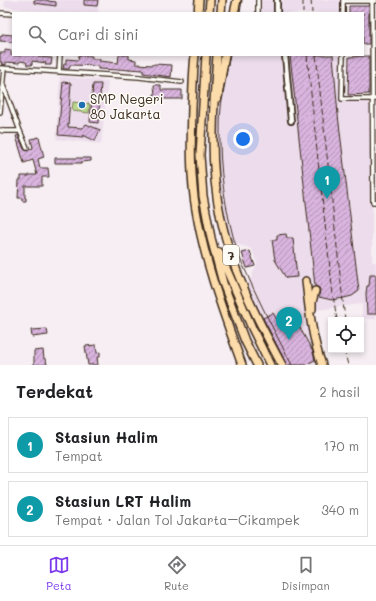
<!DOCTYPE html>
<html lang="id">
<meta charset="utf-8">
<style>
body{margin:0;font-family:Mali,sans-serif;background:#f2f2f2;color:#202124}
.controls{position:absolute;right:12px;bottom:12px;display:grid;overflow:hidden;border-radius:0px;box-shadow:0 2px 6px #0003}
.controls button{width:36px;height:36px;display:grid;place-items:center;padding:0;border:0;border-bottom:1px solid #e0e0e0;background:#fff;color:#202124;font:20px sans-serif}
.you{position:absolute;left:243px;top:139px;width:14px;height:14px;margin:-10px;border:3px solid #fff;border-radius:50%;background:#1a73e8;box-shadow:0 0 0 6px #1a73e833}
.badge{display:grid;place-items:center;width:26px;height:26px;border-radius:50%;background:#7c3aed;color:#fff;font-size:13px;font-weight:700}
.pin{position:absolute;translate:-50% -33px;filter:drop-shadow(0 1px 2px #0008)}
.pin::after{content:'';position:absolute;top:21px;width:14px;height:12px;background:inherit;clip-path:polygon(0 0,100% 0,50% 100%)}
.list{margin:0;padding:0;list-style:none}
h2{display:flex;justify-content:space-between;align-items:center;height:52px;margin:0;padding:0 16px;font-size:17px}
h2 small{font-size:13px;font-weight:400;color:#757577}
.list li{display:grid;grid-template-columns:26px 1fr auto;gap:12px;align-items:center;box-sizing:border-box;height:56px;margin:0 8px 8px;padding:0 8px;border:1px solid #e0e0e0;border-radius:0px}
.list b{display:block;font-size:15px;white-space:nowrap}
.list p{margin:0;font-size:13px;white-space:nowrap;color:#757577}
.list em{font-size:13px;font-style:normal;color:#757577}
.icon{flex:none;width:22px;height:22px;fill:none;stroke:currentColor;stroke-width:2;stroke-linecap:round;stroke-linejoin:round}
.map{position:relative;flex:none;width:376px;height:365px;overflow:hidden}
.search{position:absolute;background:#fff;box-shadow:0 2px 6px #0003;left:12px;right:12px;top:12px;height:44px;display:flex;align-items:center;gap:10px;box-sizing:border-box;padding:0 14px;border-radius:0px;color:#757577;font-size:15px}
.sheet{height:180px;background:#fff}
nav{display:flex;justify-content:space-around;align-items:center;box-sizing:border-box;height:56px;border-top:1px solid #e0e0e0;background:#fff;font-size:11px;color:#757577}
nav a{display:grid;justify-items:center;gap:2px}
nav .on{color:#7c3aed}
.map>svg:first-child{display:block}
.built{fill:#edddec}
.pitch{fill:#bbd58c;stroke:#7b8055}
.building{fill:url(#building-hatch);stroke:#3b2a1e}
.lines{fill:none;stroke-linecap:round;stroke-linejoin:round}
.minor-casing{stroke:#3b2a1e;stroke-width:6}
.tertiary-casing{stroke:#3b2a1e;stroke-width:8}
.motorway-casing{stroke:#3b2a1e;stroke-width:10}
.minor{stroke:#fdfcf7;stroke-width:3.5}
.tertiary{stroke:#fdfcf7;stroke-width:4.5}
.motorway{stroke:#fddcac;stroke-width:7}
.tram{stroke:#3b2a1e;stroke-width:1}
.rail{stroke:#3b2a1e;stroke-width:1;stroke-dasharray:6 3;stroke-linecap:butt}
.poi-dot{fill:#1f6fb2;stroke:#fdfcf7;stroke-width:1.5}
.labels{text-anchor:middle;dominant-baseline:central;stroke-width:3;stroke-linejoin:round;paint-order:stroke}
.shield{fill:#fdfcf7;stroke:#75695f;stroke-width:1}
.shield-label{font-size:12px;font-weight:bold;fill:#3b2a1e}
.poi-label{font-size:13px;fill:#3b2a1e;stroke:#fdfcf7;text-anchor:start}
</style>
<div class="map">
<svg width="376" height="365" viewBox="0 0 376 365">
<defs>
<pattern id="building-hatch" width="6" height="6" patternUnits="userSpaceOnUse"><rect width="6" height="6" fill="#d9b4de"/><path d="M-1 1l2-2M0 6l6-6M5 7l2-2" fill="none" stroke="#b193b3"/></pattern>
</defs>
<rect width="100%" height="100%" fill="#f6eef2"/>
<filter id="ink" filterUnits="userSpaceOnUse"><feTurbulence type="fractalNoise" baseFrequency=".025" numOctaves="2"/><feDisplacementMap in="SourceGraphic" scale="8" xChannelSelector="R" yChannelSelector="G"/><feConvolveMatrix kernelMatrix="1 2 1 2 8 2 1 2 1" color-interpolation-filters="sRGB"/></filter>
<g filter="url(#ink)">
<path class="built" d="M5 0H99L98 13H61L4 7Z
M258 0H343V13H258Z
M225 55H343L342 99H373L372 262H376V319H362V304L309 311 321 362 314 365H282L245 291 256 266 257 263 252 250 249 248 226 241 214 168 217 105Z
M60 76 108 81 101 144 56 139Z"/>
<path class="pitch" d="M73 102 90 104 89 113 72 111Z"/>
<path class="building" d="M34 0H48V1L56 2V6L34 3Z
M84 0H98L97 6 84 5Z
M349 6H369V44H363V13H349Z
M2 34 13 35V42L0 41V36H2Z
M5 49 11 50V55L20 56 21 55H38V57L52 58 51 65H45L46 63 32 61V65H27L26 62 20 61 19 63 6 62V65L1 64 2 62H0V53H5Z
M79 55 92 56V59H100L99 61 118 63 119 55H129V59L136 60V64L153 65 154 64 172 65 171 77 143 73V70L129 69V70L119 69V70L98 69V66L73 65H70L69 69H63L64 64H66V59L78 60Z
M290 55H333L338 115 359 291 352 296 344 298 332 300 319 297 320 289 318 287 315 286Z
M369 56V94L348 95 349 57Z
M63 82 71 83 68 127 83 128 86 124 100 130 95 141 83 135V137L58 135Z
M93 84H101L98 123 90 122Z
M154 85H161V90H182V99H157V98H154L153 95H155Z
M18 135 24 149 27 151 29 150 30 149 33 148 31 139 39 137 44 157 38 159 40 168H48L49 177H42V186H25V198H26V201H22V198H18L19 180H21V176H29V175H37L33 160 24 163 16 136Z
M55 158H91V161L81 162V163H55Z
M286 234 287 238H293L297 277 286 278 275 260 272 240H277V235Z
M250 251 255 266 247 268 242 253Z
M370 275H376V314H367L366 293 367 286H369Z
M273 313 278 321 292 313 313 352 315 360 305 365H287L263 318Z
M47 329 48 335 32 337 31 330Z
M96 345 97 353 100 352V357H97L98 365H88L85 346Z
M43 350 44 359H46L47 365H34V351Z"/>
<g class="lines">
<g class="minor-casing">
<path id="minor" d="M372 0 373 202H376
M343 1H376
M0 13 13 14
M258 13V0
M343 13V0
M343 55 342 99H376
M0 68 139 77 182 82
M59 72 60 55
M3 85 20 131
M0 112 4 68
M0 130 3 131H20L27 148"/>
</g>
<g class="tertiary-casing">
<path id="tertiary" d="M277 13V0
M285 55 291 121"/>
</g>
<g class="motorway-casing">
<path id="motorway" d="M198 13 199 0
M209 13 210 0
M221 13 222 0
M234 13 237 0
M195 55C193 72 193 90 192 107 191 141 190 176 196 210 205 264 224 314 242 365
M206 55 200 155 203 196 211 238 223 283 245 341 257 365
M217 55C213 110 209 165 221 219 232 270 257 319 282 365
M218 98 225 55
M219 252 252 328 270 365
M306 281C309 309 312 338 322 365
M312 309V302L315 291"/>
</g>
<use href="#minor" class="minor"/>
<use href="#tertiary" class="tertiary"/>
<use href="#motorway" class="motorway"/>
<path class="tram" d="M240 13 242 0
M230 55C225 79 220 103 220 127 219 168 225 211 237 250 240 260 246 271 250 281 263 309 277 337 292 365"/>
<path class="rail" d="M303 0V13
M311 0 312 13
M307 55 319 170 333 295 337 320
M316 55 345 320
M344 350 348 365"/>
</g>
</g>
<circle class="poi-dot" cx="82" cy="105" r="4"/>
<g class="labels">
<rect class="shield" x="223" y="245" width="16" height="20" rx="3"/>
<g class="shield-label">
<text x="231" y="255">7</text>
</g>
<g class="poi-label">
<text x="90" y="98">SMP Negeri<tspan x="90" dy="15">80 Jakarta</tspan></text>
</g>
</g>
</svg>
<div class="controls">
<button><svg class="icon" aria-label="locate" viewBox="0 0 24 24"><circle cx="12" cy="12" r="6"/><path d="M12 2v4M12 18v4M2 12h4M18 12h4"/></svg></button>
</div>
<div class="you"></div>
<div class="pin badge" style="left:327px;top:199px;background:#0f9aa8">1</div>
<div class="pin badge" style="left:289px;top:340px;background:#0f9aa8">2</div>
<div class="search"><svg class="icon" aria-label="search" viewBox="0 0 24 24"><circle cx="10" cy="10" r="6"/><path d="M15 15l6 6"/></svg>Cari di sini</div>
</div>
<section class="sheet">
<h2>Terdekat<small>2 hasil</small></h2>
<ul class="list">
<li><span class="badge" style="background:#0f9aa8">1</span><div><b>Stasiun Halim</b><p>Tempat</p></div><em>170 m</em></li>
<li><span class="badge" style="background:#0f9aa8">2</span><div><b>Stasiun LRT Halim</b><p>Tempat · Jalan Tol Jakarta–Cikampek</p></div><em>340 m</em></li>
</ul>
</section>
<nav>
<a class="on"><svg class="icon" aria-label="map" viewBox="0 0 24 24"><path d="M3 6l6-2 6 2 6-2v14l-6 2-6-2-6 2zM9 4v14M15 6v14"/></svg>Peta</a>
<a><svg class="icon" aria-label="directions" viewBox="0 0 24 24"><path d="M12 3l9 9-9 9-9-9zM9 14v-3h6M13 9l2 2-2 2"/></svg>Rute</a>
<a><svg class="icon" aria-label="saved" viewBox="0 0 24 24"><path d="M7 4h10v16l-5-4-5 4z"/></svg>Disimpan</a>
</nav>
